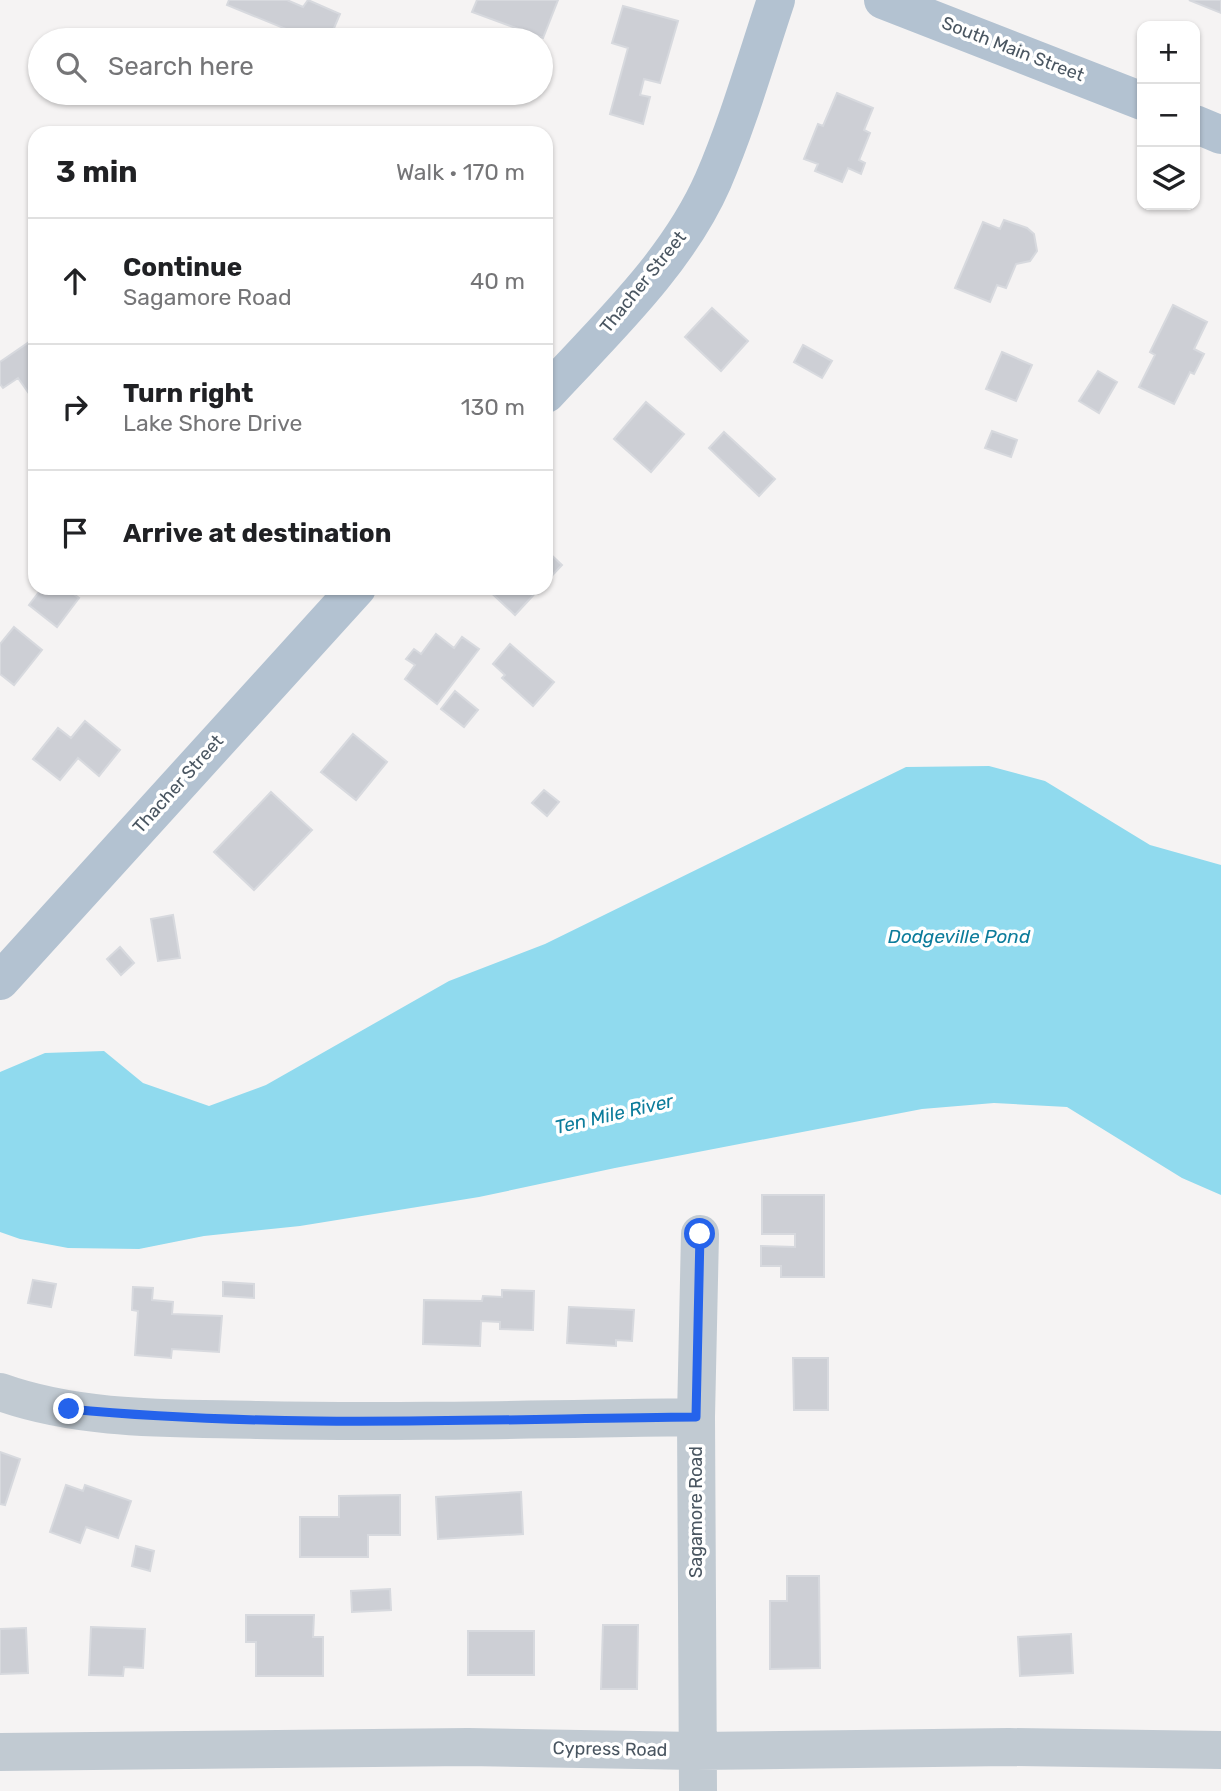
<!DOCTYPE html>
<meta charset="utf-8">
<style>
body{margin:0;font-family:Rubik,sans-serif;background:#f6f6f6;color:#202124}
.controls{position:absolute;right:21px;top:21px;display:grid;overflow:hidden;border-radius:14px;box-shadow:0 2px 5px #0004}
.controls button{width:63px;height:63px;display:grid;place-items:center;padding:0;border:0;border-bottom:2px solid #e0e0e0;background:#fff;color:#202124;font:35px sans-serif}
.stop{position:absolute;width:21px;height:21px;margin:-16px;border:5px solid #2563eb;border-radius:50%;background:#fff}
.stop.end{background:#2563eb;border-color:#fff;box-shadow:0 2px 7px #0008}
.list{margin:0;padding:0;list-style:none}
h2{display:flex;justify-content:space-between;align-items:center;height:91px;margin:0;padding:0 28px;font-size:30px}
h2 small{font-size:23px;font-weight:400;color:#757577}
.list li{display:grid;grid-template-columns:46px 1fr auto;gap:21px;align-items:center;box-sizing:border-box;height:126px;padding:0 28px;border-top:2px solid #e0e0e0}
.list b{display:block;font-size:26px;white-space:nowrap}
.list p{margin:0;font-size:23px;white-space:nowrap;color:#757577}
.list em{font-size:23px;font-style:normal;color:#757577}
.icon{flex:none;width:38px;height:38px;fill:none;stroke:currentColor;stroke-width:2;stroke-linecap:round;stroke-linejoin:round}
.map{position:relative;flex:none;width:1221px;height:1791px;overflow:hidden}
.search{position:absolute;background:#fff;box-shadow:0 2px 5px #0004;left:28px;top:28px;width:525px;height:77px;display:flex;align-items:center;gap:18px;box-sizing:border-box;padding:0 24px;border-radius:38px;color:#757577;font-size:26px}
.panel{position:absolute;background:#fff;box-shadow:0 2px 5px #0004;left:28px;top:126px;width:525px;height:469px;border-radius:21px}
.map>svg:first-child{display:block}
.water{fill:#90daee}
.building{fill:#cdcfd5;stroke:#d7d9de;stroke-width:2}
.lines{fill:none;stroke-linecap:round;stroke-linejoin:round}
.minor{stroke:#c1cad2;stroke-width:38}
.major{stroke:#b3c2d1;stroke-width:38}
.route{stroke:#2563eb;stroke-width:9}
.labels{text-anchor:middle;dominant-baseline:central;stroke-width:7;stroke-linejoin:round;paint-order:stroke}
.street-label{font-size:18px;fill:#4a5661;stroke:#fff}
.water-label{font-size:19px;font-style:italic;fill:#0c7c9b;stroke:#fff}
</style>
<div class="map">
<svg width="1221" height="1791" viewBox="0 0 1221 1791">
<rect width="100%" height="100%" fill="#f5f3f3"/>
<path class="water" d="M989 766 1045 781 1150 845 1221 865V1195L1182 1178 1067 1107 994 1103 922 1109 615 1168 479 1197 300 1226 204 1236 139 1249 68 1248 20 1239 0 1232V1072L45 1053 104 1051 143 1083 209 1106 266 1085 449 981 545 944 906 767Z"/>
<path class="building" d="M229 0H287L303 7 308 0 340 14 329 40H313L227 5Z
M477 0H558L543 38 472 12Z
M1189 0H1221V13Z
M623 6 678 21 660 83 644 79 640 95 650 97 643 124 610 114 628 48 612 43Z
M837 93 873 108 864 130 870 133 859 160 865 163 861 174 848 168 842 182 815 171 818 164 804 159 818 124 823 126Z
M1004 220 1027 228 1034 234 1037 251 1030 261 1016 264 1006 288 997 285 990 302 955 288 983 222 1000 229Z
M1173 305 1207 322 1194 349 1204 354 1194 374 1190 372 1174 404 1139 387 1155 355 1150 352Z
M712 308 748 341 721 371 685 337Z
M35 338V402L18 378 3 388 0 384V362Z
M803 345 832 361 822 378 794 362Z
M1002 352 1032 365 1016 401 986 389Z
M1098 371 1117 382 1099 413 1079 401Z
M646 402 684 434 651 472 614 439Z
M992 431 1017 440 1011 457 985 448Z
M724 432 775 479 759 496 709 448Z
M546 550 562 565 546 582Z
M42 588H66L79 598 57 627 29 605Z
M486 588H540L515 615Z
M14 627 42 650 14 685 0 674V644Z
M436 634 454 648 462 637 479 649 437 704 405 679 415 665 406 659 414 649 421 654Z
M510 644 554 682 533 706 502 678 505 675 493 664Z
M455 691 478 710 464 727 441 709Z
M85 721 120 750 99 776 78 758 60 780 33 759 58 728 71 738Z
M353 734 387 762 356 800 321 772Z
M544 790 559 802 547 816 532 803Z
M271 792 312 830 254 890 214 852Z
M173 915 180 958 158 961 151 919Z
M120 947 134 963 121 975 107 959Z
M762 1195H824V1277H781V1266H761V1246L795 1247V1234H762Z
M33 1280 56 1284 51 1307 28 1303Z
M223 1282 254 1284V1298L223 1296Z
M133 1287 153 1288 152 1300 173 1302 172 1314 222 1316 219 1352 172 1349 171 1358 135 1355 138 1311 132 1310Z
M502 1290 534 1291 533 1330 500 1329V1322L481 1321 480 1346 423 1344 424 1300 482 1301 483 1296 502 1297Z
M569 1307 634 1310 632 1341 616 1340V1346L567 1343Z
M793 1358H828V1410H794Z
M0 1452 20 1459 5 1505 0 1504Z
M66 1485 83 1491 85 1485 131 1501 118 1538 86 1527 80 1543 50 1532Z
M521 1492 523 1534 438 1539 436 1497Z
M400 1495V1535H368V1557H300V1517H339V1496Z
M136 1546 154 1551 150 1571 132 1566Z
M787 1576H819L820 1668 770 1669V1601H787Z
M390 1589 391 1610 352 1612 351 1591Z
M246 1615H314L313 1637H323V1676H256V1642H246Z
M603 1625H638L637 1689H601Z
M91 1627 145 1629 143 1668 124 1667 123 1676 89 1675Z
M26 1628 28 1673 0 1674V1629Z
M468 1631H534V1675H468Z
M1071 1634 1073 1673 1020 1676 1018 1637Z"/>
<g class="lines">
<path class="minor" d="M0 1392C81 1421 172 1418 257 1420 403 1423 550 1419 696 1417
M0 1752 468 1747 696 1751 1009 1747 1221 1750
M698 1791 696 1417 700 1234"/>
<path class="major" d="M883 0 1142 101
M1195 124 1221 135
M546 394C606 329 677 263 713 181 738 123 756 60 776 0
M0 981 357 588"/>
</g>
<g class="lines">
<path class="route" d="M69 1409C277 1429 487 1419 696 1417L700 1234"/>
</g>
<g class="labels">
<g class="street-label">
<text transform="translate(1013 49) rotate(21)">South Main Street</text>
<text transform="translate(643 282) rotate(-51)">Thacher Street</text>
<text transform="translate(178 784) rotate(-48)">Thacher Street</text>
<text transform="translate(696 1512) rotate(-90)">Sagamore Road</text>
<text transform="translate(610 1749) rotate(1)">Cypress Road</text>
</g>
<g class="water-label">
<text x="959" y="936">Dodgeville Pond</text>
<text transform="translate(614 1114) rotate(-13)">Ten Mile River</text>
</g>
</g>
</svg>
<div class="controls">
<button>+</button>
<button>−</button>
<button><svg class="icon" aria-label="layers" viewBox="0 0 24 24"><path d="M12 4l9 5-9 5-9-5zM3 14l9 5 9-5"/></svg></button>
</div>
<div class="stop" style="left:700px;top:1234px"></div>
<div class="stop end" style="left:69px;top:1409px"></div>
<div class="search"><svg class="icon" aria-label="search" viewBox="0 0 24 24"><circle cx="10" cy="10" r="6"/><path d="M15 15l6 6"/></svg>Search here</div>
<section class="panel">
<h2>3 min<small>Walk · 170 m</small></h2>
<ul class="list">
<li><svg class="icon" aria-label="ahead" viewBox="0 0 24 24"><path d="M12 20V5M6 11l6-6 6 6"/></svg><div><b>Continue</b><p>Sagamore Road</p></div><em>40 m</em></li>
<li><svg class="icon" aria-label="right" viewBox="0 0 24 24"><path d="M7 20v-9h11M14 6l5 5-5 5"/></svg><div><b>Turn right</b><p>Lake Shore Drive</p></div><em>130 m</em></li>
<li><svg class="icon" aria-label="arrive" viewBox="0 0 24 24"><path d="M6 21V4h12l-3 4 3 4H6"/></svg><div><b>Arrive at destination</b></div></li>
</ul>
</section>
</div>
